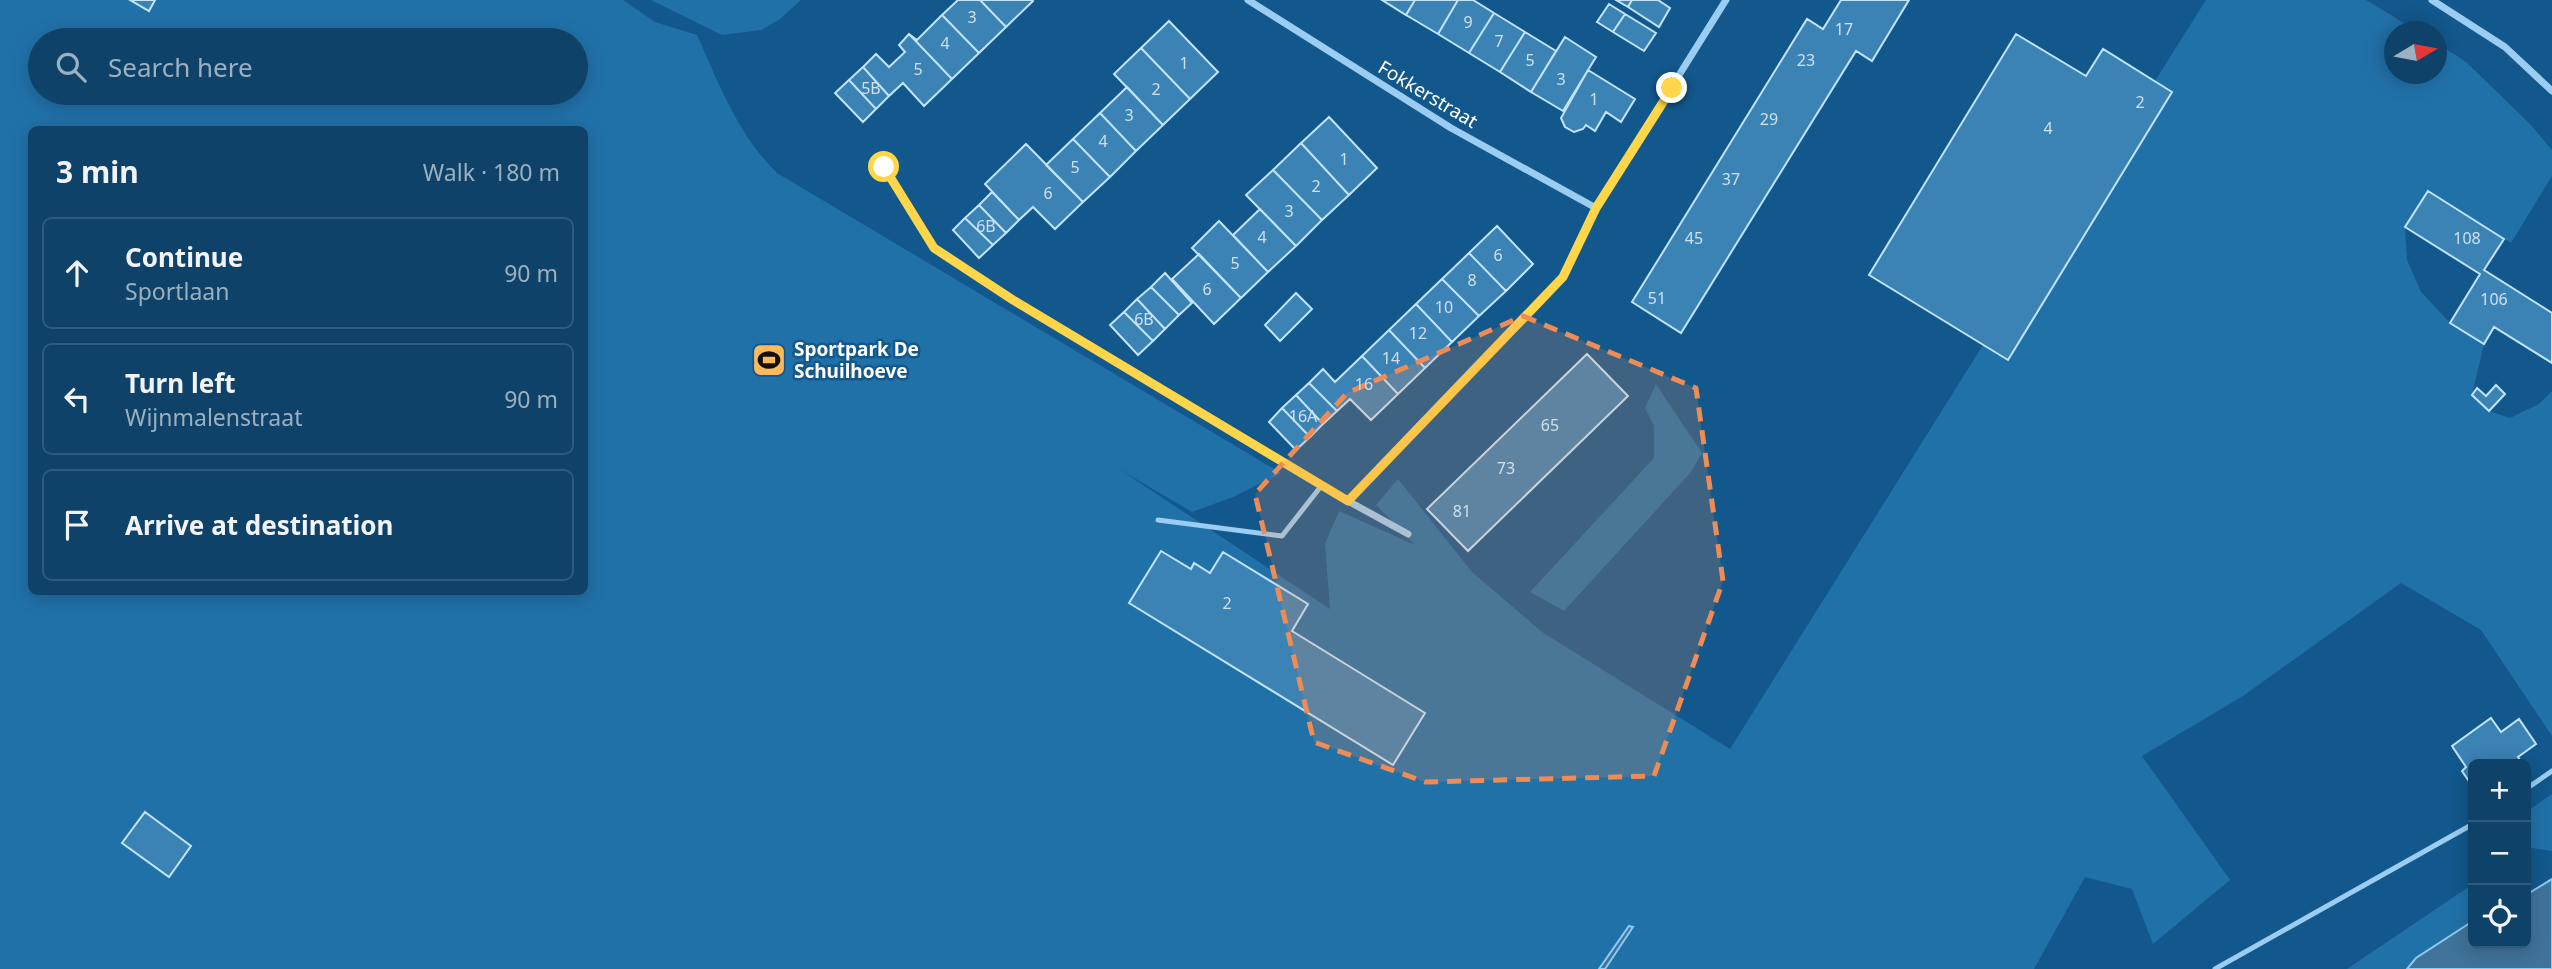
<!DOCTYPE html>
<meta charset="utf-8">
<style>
body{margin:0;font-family:"Noto Sans",sans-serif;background:#1c4d71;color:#f1f3f6}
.controls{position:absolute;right:21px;bottom:21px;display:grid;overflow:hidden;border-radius:10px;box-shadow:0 4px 18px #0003}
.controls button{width:63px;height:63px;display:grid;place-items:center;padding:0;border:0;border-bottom:2px solid #2e5b7d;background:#0e4269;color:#f1f3f6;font:35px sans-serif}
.compass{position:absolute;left:2384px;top:21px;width:63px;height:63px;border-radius:50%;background:#0e4269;box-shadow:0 4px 18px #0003;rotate:80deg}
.stop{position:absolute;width:21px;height:21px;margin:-16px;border:5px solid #ffd54a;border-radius:50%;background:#fff}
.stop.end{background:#ffd54a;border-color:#fff;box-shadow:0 2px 7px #0008}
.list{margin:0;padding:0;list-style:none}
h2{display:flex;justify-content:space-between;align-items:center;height:91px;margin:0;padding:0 28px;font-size:30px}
h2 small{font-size:23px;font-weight:400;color:#9bb0c0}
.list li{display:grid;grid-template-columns:46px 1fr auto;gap:21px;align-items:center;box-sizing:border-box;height:112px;margin:0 14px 14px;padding:0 14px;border:2px solid #2e5b7d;border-radius:10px}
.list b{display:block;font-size:26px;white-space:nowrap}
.list p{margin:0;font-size:23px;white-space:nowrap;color:#9bb0c0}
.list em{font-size:23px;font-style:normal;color:#9bb0c0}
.icon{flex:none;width:38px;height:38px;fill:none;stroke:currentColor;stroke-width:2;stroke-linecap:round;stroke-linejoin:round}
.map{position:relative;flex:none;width:2552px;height:969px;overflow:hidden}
.search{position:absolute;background:#0e4269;box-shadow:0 4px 18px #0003;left:28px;top:28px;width:560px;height:77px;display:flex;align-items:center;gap:18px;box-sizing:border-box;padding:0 24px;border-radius:38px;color:#9bb0c0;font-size:26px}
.panel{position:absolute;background:#0e4269;box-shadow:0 4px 18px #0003;left:28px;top:126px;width:560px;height:469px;border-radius:10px}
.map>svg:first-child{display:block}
.green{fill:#2171a9;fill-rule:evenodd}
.water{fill:#407399;stroke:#8ccaf4;stroke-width:2}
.building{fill:#3b82b5;stroke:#c1e4fc;stroke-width:2}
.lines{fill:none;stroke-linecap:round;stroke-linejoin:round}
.lane{stroke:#9acdf1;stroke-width:5}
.street{stroke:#9acdf1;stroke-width:7}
.route{stroke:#ffd54a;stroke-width:9}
.marked{fill:#ef8b55;fill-opacity:0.2;stroke:#ef8b55;stroke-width:5;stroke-dasharray:14 9;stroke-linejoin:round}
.labels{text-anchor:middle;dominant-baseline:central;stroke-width:5;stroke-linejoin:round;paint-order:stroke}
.number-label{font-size:16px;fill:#cee0ec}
.street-label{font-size:19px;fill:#fff;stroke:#12588c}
.poi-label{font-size:19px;font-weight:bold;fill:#fff;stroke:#12588c;text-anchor:start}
</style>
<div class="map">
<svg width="2552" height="969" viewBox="0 0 2552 969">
<rect width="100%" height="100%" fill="#12588c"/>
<path class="green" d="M0 0H623L655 22 697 35C719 84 738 135 777 173L1281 473 1233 497 1192 512 1119 469 1330 609 1325 544 1339 511 1415 545 1376 505 1398 479 1472 572 1542 632 1730 749 1983 345 2008 360 2172 92 2155 81 2206 0H2366L2417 31 2394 32V74H2436L2437 43 2466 62 2530 124 2552 150V176L2511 243 2428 192 2405 228 2407 260 2421 292 2450 323 2484 344 2472 395 2489 411 2510 418 2539 404 2552 391V736L2481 630 2401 583 2243 696 2142 756 2230 880 2153 944 2132 889 2085 877 2034 969H1605L1633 928 1629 926 1599 969H0ZM40 40H576V93H40ZM32 130H584V592H32Z
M651 0H801L780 19 761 30 722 35Z
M1656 384 1702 453 1691 472 1564 611 1530 592 1654 458V426L1645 408Z
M2552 794V851L2526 847V812Z
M2473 884V921L2416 958 2407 969H2347Z"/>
<path class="water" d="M2552 879V969H2407L2416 958 2473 921V943H2526V895Z
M1629 926 1633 927 1605 969H1599Z"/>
<path class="building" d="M130 0H155L149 11Z
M958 0H980L1006 27 979 53 942 15Z
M980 0H1032L1033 1 1006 27Z
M1382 0H1415L1406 15Z
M1415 0H1458L1438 34 1406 15Z
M1458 0H1473L1494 13 1469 53 1438 34Z
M1616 0H1632L1628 7Z
M1632 0H1658L1670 8 1659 27 1628 7Z
M1841 0H1909L1872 61 1856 51 1681 333 1632 302 1807 19 1823 29Z
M1609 4 1625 14 1613 32 1597 22Z
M1494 13 1525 32 1500 72 1469 53Z
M1625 14 1656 33 1644 51 1613 32Z
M942 15 979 53 952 79 909 34 917 40Z
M1169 21 1218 72 1190 99 1141 48Z
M1525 32 1556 51 1531 92 1500 72Z
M909 34 952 79 924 106 903 83 889 96 863 67 876 54 889 67 905 52 899 45Z
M2016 34 2086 76 2103 49 2172 92 2008 360 1869 275Z
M1565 37 1596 57 1563 111 1531 92Z
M1141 48 1190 99 1163 125 1114 74Z
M863 67 889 96 876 109 849 80Z
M1588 70 1635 99 1621 122 1606 112 1595 131 1586 125 1583 129 1574 132 1565 127 1561 118Z
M849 80 876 109 863 122 835 93Z
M1127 87 1163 125 1136 151 1100 113Z
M1100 113 1136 151 1110 177 1073 139Z
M1329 117 1377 168 1349 195 1301 143Z
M1073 139 1110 177 1083 202 1046 165Z
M1301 143 1349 195 1322 220 1273 170Z
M1026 144 1083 202 1055 229 1033 207 1019 220 985 184Z
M1273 170 1322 220 1296 246 1246 195Z
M2428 191 2504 239 2484 270 2552 313V363L2494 327 2484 344 2450 323 2480 274 2405 227Z
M992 192 1019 220 1006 233 979 205Z
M979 205 1006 233 993 245 965 218Z
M1260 209 1296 246 1268 272 1233 235Z
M965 218 993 245 979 258 953 230Z
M1219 221 1268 272 1241 298 1192 248Z
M1497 226 1533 264 1506 291 1469 253Z
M1469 253 1506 291 1479 316 1442 279Z
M1199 254 1241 298 1214 324 1172 279Z
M1165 273 1192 303 1179 315 1151 287Z
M1442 279 1479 316 1452 342 1416 304Z
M1151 287 1179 315 1165 329 1137 299Z
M1296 293 1312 309 1280 341 1265 325Z
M1137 299 1165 329 1153 341 1124 312Z
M1416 304 1452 342 1425 368 1389 330Z
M1124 312 1153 341 1138 355 1110 325Z
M1389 330 1425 368 1398 394 1362 356Z
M1587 354 1628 396 1468 551 1427 509Z
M1362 356 1398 394 1371 420 1350 399 1337 411 1309 383 1323 369 1335 382Z
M1309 383 1337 411 1323 424 1296 395Z
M2496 385 2505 394 2489 411 2472 395 2477 388 2486 396Z
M1296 395 1323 424 1310 437 1282 408Z
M1282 408 1310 437 1296 450 1269 422Z
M1161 551 1191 569 1194 563 1210 573 1223 552 1308 604 1292 631 1425 713 1393 765 1129 603Z
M2491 718 2501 732 2519 719 2536 744 2518 757 2523 764H2473V787L2462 771 2466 767 2452 746Z
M145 812 191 846 169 877 122 843Z"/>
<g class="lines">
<path class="lane" d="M1158 520 1282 536 1322 485
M2526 789 2552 771
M2215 969 2473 824"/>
<path class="street" d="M1248 0 1451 128 1596 208
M2432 0 2505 47 2552 91
M884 167 934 248 1013 300 1348 501
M1408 534 1348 501 1563 277 1596 208 1726 0"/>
</g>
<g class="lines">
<path class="route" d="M884 167 934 248 1013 300 1348 501 1563 277 1596 208 1672 88"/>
</g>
<path class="marked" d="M1523 316 1696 388 1723 581 1654 776 1425 782 1314 742 1255 494 1347 393Z"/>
<defs>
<g id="stadium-square" transform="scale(1.75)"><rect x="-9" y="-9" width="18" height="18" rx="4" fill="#ffb95a" stroke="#12588c"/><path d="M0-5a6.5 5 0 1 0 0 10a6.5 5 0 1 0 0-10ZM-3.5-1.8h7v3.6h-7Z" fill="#111"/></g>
</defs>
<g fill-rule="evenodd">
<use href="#stadium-square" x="769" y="360"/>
</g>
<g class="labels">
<g class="number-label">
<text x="972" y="17">3</text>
<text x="1468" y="22">9</text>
<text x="1844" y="29">17</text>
<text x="1499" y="41">7</text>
<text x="945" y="43">4</text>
<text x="1530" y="60">5</text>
<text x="1806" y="60">23</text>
<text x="1184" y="63">1</text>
<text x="918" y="69">5</text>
<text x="1561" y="79">3</text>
<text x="871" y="88">5B</text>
<text x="1156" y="89">2</text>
<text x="1594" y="99">1</text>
<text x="2140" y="102">2</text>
<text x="1129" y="115">3</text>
<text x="1769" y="119">29</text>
<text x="2048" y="128">4</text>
<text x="1103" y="141">4</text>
<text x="1344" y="159">1</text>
<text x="1075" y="167">5</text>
<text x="1731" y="179">37</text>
<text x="1316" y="186">2</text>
<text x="1048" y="193">6</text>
<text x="1289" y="211">3</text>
<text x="986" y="226">6B</text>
<text x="1262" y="237">4</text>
<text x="1694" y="238">45</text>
<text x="2467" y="238">108</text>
<text x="1498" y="255">6</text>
<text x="1235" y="263">5</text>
<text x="1472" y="280">8</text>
<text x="1207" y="289">6</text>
<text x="1657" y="298">51</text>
<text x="2494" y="299">106</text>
<text x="1444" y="307">10</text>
<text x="1144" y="319">6B</text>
<text x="1418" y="333">12</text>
<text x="1391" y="358">14</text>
<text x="1364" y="384">16</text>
<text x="1303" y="416">16A</text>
<text x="1550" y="425">65</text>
<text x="1506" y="468">73</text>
<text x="1462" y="511">81</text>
<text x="1227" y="603">2</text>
</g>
<g class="street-label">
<text transform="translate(1428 94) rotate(31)">Fokkerstraat</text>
</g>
<g class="poi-label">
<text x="794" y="349">Sportpark De<tspan x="794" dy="22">Schuilhoeve</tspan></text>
</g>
</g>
</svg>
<div class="controls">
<button>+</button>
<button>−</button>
<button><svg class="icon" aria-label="locate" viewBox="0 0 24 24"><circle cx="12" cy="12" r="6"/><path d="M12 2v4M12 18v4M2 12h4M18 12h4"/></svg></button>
</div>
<svg class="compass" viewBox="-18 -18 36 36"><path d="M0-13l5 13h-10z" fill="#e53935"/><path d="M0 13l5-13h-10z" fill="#9bb0c0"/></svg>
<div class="stop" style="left:884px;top:167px"></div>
<div class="stop end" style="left:1672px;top:88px"></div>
<div class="search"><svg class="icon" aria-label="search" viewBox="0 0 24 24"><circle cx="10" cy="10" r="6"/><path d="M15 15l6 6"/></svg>Search here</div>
<section class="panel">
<h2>3 min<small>Walk · 180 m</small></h2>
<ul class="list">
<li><svg class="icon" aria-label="ahead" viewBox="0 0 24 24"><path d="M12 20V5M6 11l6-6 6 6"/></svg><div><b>Continue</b><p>Sportlaan</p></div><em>90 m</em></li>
<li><svg class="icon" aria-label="left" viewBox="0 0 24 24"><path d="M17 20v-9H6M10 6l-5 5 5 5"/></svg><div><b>Turn left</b><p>Wijnmalenstraat</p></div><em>90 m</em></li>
<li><svg class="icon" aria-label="arrive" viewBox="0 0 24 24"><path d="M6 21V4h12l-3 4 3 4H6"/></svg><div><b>Arrive at destination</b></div></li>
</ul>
</section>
</div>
